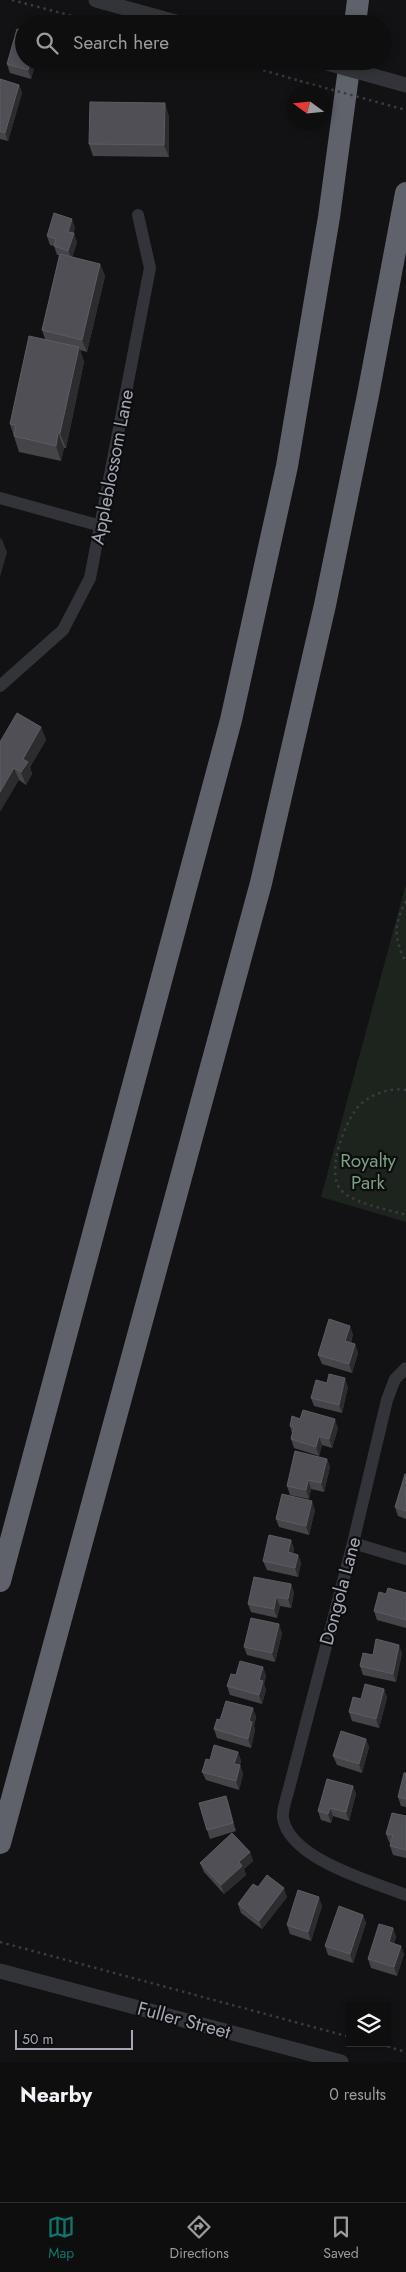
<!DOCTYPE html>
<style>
body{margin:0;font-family:Jost,sans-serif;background:#171718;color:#f1f3f6}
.controls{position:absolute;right:15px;bottom:15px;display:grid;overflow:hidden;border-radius:0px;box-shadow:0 2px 8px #0003}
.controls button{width:45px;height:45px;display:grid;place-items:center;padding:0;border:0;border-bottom:1px solid #2e2e2f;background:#0e0e0f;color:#f1f3f6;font:25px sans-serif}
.compass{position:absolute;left:286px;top:85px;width:45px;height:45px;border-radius:50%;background:#0e0e0f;box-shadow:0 2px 8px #0003;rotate:285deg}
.scale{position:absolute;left:15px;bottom:12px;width:118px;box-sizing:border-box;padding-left:5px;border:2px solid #a4a8b4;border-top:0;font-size:14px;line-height:18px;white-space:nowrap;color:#a4a8b4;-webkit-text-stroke:4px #0d0d0f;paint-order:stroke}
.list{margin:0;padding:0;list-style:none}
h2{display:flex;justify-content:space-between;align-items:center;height:65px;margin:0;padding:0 20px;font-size:21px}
h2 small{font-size:16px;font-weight:400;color:#9b9c9e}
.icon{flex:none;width:28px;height:28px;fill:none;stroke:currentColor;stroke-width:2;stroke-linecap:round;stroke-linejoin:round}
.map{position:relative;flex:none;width:406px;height:2062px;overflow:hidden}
.search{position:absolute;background:#0e0e0f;box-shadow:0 2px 8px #0003;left:15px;right:15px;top:15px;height:55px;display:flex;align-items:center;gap:12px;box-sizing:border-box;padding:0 18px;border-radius:28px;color:#9b9c9e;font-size:19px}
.sheet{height:140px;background:#0e0e0f}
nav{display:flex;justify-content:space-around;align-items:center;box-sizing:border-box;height:70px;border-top:1px solid #2e2e2f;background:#0e0e0f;font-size:14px;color:#9b9c9e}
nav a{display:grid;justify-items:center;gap:2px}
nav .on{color:#0f766e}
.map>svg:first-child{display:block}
.green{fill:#1d241e}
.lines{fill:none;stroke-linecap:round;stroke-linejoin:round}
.path{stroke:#393b40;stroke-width:2.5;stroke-dasharray:2.5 4;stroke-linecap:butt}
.minor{stroke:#333439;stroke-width:12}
.tertiary{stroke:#333439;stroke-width:15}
.motorway{stroke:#5f626a;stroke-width:22}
.path-bridge{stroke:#393b40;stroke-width:2.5;stroke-dasharray:2.5 4;stroke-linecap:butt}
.tertiary-bridge{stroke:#333439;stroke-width:15}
.wall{fill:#444449}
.shaded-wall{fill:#2c2c2f}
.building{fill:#4f4f55;stroke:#5c5d64}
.labels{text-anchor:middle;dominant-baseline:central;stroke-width:4.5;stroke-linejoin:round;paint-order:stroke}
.street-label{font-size:19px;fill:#a4a8b4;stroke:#0d0d0f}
.park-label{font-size:19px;fill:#7b9f7f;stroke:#0d0d0f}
</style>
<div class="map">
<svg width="406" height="2062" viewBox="0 0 406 2062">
<rect width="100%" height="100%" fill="#121214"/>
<path class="green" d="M406 884V1222L321 1197Z"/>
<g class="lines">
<path class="path" d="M12 0 103 24
M232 61 300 81
M406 901C393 927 394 937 406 963
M406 1090C390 1087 368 1095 357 1108 344 1124 323 1178 344 1193 360 1205 387 1209 406 1215
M0 1942 350 2037
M375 2043 406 2052"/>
<path class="minor" d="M0 498 101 526
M0 686 63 630 90 578 150 268 138 215
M406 1368 395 1379 387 1400 353 1543 288 1792C286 1799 282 1811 283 1818 289 1859 373 1882 406 1895
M353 1543 406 1559"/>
<path class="tertiary" d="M96 0 183 24
M0 1971 341 2062"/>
<path class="motorway" d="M355 24 358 0
M0 1581 231 720 287 466 329 217 350 61
M0 1843 261 883 325 605 368 395 406 193"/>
<path class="path-bridge" d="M300 81 406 110"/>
<path class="tertiary-bridge" d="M320 61 406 85"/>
</g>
<path class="wall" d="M24 61H36L31 79 10 73 7 64Z
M0 79 19 85 22 93 8 141 0 139Z
M169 116V157L93 156 89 144Z
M75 227 73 233 77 242 72 257 100 264 105 276 87 352 80 350 84 362 66 448H64L61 461 19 452 10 424 45 339 42 330 59 255H57L54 246 50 245 47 236Z
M41 727 46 740 30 767 32 774 26 785 19 780 0 742Z
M353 1334 351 1343 355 1344 358 1353 352 1373 322 1364 318 1355Z
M327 1383 348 1387 342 1413 314 1406 311 1398Z
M300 1419 338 1428 332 1448 322 1445 319 1456 294 1448 291 1439 292 1433 290 1426Z
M327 1459 330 1467 324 1492 311 1489 309 1499 290 1495 287 1486Z
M406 1474V1519L398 1516 395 1507Z
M315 1510 309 1535 279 1527 276 1519Z
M291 1540 294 1549 293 1553 298 1555 301 1563 298 1577 267 1570 263 1561Z
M291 1584 294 1593 291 1608 280 1606 277 1618 251 1612 248 1604Z
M406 1593V1628L377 1620 374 1611 386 1594Z
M282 1633 275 1662 247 1655 244 1647Z
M402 1653 396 1682 363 1675 360 1666 373 1655Z
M263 1667 266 1676 264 1684 266 1690 262 1704 230 1695 227 1686Z
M384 1689 387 1698 379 1728 352 1721 349 1712 361 1699Z
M253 1708 256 1717 254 1726 255 1730 251 1748 217 1738 214 1729 220 1720Z
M366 1739 369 1747 362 1773 337 1765 333 1756Z
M238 1752 241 1761 240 1765 243 1774 239 1790 206 1780 202 1772 210 1760Z
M406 1773V1807L401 1806 398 1797Z
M353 1786 356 1794 349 1821 333 1816 331 1823 321 1820 318 1811Z
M226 1796 236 1831 210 1839 207 1830Z
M406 1816V1858L393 1855 390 1846 391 1843 389 1842 386 1834Z
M250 1852 253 1861 244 1869 246 1875 224 1894 204 1872 200 1863Z
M258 1887 287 1897 262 1929 241 1913 238 1904Z
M322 1906 311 1941 290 1934 287 1925Z
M363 1915 366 1923 353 1963 328 1955 325 1946Z
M393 1928 396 1937 394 1943 404 1954 397 1976 371 1968 368 1959Z"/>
<path class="shaded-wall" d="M31 61H36L31 79 28 70Z
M19 85 22 93 8 141 5 133Z
M165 103 169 116V157L164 145Z
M72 219 75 227 71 240 68 232Z
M74 233 77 242 72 259 68 251Z
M100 264 105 276 87 352 82 340Z
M79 347 84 362 66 448 60 433Z
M58 433 64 448 61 461 56 446Z
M1 537 7 552 0 577V541Z
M41 727 46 740 30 767 32 774 26 785 21 772 23 759Z
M14 768 19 780 0 812V792Z
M350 1326 353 1334 348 1350 345 1341Z
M355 1344 358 1353 352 1373 349 1364Z
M345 1378 348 1387 342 1413 339 1405Z
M335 1419 338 1428 332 1448 329 1439Z
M319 1436 322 1445 319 1456 316 1447Z
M327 1459 330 1467 324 1492 321 1483Z
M308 1480 311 1489 309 1499 306 1490Z
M312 1501 315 1510 309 1535 306 1526Z
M291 1540 294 1549 291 1561 288 1552Z
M298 1555 301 1563 298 1577 295 1568Z
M291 1584 294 1593 291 1608 288 1599Z
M276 1597 280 1606 277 1618 274 1609Z
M279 1624 282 1633 275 1662 272 1653Z
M399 1645 402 1653 396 1682 393 1674Z
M263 1667 266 1676 264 1684 266 1690 262 1704 259 1695V1680Z
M384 1689 387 1698 379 1728 376 1719Z
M253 1708 256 1717 254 1726 255 1730 251 1748 248 1739 249 1721Z
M366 1739 369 1747 362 1773 359 1764Z
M238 1752 241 1761 238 1773 234 1764Z
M240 1765 243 1774 239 1790 236 1781Z
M353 1786 356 1794 349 1821 346 1812Z
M226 1796 229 1804 236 1831 233 1823Z
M330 1808 333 1816 331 1823 328 1814Z
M250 1852 253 1861 244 1869 246 1875 224 1894 221 1885 239 1862Z
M284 1888 287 1897 262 1929 259 1921Z
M319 1897 322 1906 311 1941 308 1932Z
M363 1915 366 1923 353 1963 350 1954Z
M393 1928 396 1937 392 1950 389 1942Z
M401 1946 404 1954 397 1976 394 1967Z"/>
<path class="building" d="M17 29 24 30V61H31L28 70 7 64Z
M0 79 19 85 5 133 0 131Z
M90 102 165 103 164 145 89 144Z
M54 213 72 219 68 232 74 233 68 251 54 246 56 239 47 236Z
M60 254 100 264 82 340 42 330Z
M29 336 79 347 60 433H58L56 446 14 436 16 425 10 424Z
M17 713 41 727 23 759 28 762 21 772 14 768 0 792V742Z
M329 1319 350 1326 345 1341 355 1344 349 1364 318 1355Z
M329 1374 345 1378 339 1405 311 1398 316 1380 327 1383Z
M303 1410 335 1419 329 1439 319 1436 316 1447 291 1439 294 1427 290 1426 292 1416 300 1419Z
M295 1451 327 1459 321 1483 308 1480 306 1490 287 1486Z
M405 1474H406V1511L395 1507Z
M282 1494 312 1501 306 1526 276 1519Z
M269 1535 291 1540 288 1552 298 1555 295 1568 263 1561Z
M254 1577 291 1584 288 1599 276 1597 274 1609 248 1604Z
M388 1588 406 1593V1620L374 1611 379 1592 386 1594Z
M251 1618 279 1624 272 1653 244 1647Z
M376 1639 399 1645 393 1674 360 1666 363 1653 373 1655Z
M240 1661 263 1667 259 1680 263 1681 259 1695 227 1686 231 1674 236 1675Z
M365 1684 384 1689 376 1719 349 1712 353 1697 361 1699Z
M226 1701 253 1708 249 1721 252 1722 248 1739 214 1729 217 1719 220 1720Z
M341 1731 366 1739 359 1764 333 1756Z
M214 1745 238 1752 234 1764 240 1765 236 1781 202 1772 206 1759 210 1760Z
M404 1773H406V1799L398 1797Z
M327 1779 353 1786 346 1812 330 1808 328 1814 318 1811Z
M226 1796 233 1823 207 1830 199 1803Z
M392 1813 406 1816V1850L390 1846 393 1835 386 1834Z
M232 1833 250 1852 239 1862 242 1866 221 1885 200 1863Z
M267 1875 284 1888 259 1921 238 1904 253 1884 258 1887Z
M298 1890 319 1897 308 1932 287 1925Z
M339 1906 363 1915 350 1954 325 1946Z
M379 1924 393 1928 389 1942 401 1946 394 1967 368 1959Z"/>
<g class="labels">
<g class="street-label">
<text transform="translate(112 467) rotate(-79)">Appleblossom Lane</text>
<text transform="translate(340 1591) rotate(-75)">Dongola Lane</text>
<text transform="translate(184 2020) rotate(15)">Fuller Street</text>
</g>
<g class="park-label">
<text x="368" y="1160">Royalty<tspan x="368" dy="22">Park</tspan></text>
</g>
</g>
</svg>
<div class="controls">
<button><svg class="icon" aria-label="layers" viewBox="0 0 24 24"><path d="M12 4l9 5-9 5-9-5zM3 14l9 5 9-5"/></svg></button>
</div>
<svg class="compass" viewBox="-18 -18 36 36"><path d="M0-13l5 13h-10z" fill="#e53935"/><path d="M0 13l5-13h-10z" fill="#9b9c9e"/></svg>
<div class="scale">50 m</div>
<div class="search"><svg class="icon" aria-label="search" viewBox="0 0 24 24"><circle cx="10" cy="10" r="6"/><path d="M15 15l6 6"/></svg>Search here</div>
</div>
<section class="sheet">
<h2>Nearby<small>0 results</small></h2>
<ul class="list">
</ul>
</section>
<nav>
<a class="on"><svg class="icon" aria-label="map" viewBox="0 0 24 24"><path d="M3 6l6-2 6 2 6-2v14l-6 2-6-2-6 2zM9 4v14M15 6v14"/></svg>Map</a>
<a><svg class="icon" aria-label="directions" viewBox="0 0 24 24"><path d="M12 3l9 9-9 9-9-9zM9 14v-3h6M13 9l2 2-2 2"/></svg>Directions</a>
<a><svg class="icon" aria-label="saved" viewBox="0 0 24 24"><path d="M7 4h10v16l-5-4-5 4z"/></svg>Saved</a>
</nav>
